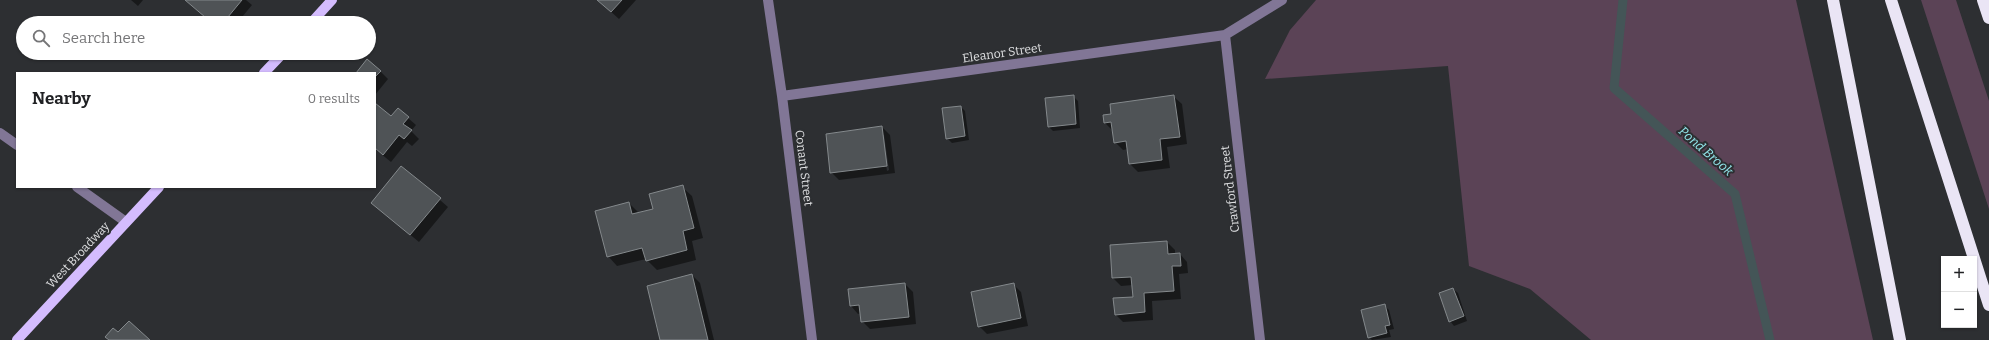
<!DOCTYPE html>
<meta charset="utf-8">
<style>
body{margin:0;font-family:Bitter,serif;background:#f2f2f2;color:#202124}
.controls{position:absolute;right:12px;bottom:12px;display:grid;overflow:hidden;border-radius:0px;box-shadow:0 1px 3px #0004}
.controls button{width:36px;height:36px;display:grid;place-items:center;padding:0;border:0;border-bottom:1px solid #e0e0e0;background:#fff;color:#202124;font:20px sans-serif}
.list{margin:0;padding:0;list-style:none}
h2{display:flex;justify-content:space-between;align-items:center;height:52px;margin:0;padding:0 16px;font-size:17px}
h2 small{font-size:13px;font-weight:400;color:#757577}
.icon{flex:none;width:22px;height:22px;fill:none;stroke:currentColor;stroke-width:2;stroke-linecap:round;stroke-linejoin:round}
.map{position:relative;flex:none;width:1989px;height:340px;overflow:hidden}
.search{position:absolute;background:#fff;box-shadow:0 1px 3px #0004;left:16px;top:16px;width:360px;height:44px;display:flex;align-items:center;gap:10px;box-sizing:border-box;padding:0 14px;border-radius:22px;color:#757577;font-size:15px}
.panel{position:absolute;background:#fff;box-shadow:0 1px 3px #0004;left:16px;top:72px;width:360px;height:116px;border-radius:0px}
.map>svg:first-child{display:block}
.green{fill:#5b4356}
.shadow{fill:#0007;fill-rule:evenodd}
.lines{fill:none;stroke-linecap:round;stroke-linejoin:round}
.stream{stroke:#445557;stroke-width:9}
.building{fill:#4f5356;stroke:#84898c}
.minor{stroke:#817696;stroke-width:10}
.major{stroke:#d4bcfe;stroke-width:10}
.highway{stroke:#eae5f5;stroke-width:12}
.labels{text-anchor:middle;dominant-baseline:central;stroke-width:4;stroke-linejoin:round;paint-order:stroke}
.street-label{font-size:12px;fill:#dfe0e2;stroke:#2d2f32}
.water-label{font-size:13px;font-style:italic;fill:#92e6eb;stroke:#2d2f32}
</style>
<div class="map">
<svg width="1989" height="340" viewBox="0 0 1989 340">
<rect width="100%" height="100%" fill="#2d2f32"/>
<path class="green" d="M1316 0H1796L1873 340H1591L1530 289 1469 266 1448 66 1265 79 1290 30Z
M1921 0H1956L1989 101V209Z"/>
<path class="shadow" d="M131 0H143L138 6Z
M185 0H246L252 5 237 23H212Z
M598 0H636L619 19Z
M380 71 388 79 375 95V73H357Z
M1073 96 1078 101 1080 128 1053 131 1049 127Z
M1174 97 1182 104 1187 144 1167 147 1170 168 1138 172 1130 164 1128 149 1123 150 1115 142 1113 131 1105 123 1112 114Z
M375 104 391 117 408 118 416 125 411 131 419 139 412 146 407 142 391 162 375 149Z
M961 107 965 111 969 140 952 143 947 138Z
M882 127 890 135 895 173 839 180 831 172ZM882 135H884L889 170 887 171Z
M402 167 448 207 419 242 372 203Z
M682 187 692 196 703 238 692 241 696 260 657 270 646 259 617 266 608 256 629 203 639 213 654 209Z
M1167 242 1175 250V255L1180 254 1187 262 1188 273 1179 274 1181 299 1152 301 1153 320 1123 322 1115 314 1134 298 1133 285 1121 286 1113 278Z
M692 275 700 283 714 340H661Z
M905 284 913 292 916 324 870 329 862 321 861 313 858 314 851 306 849 290Z
M1013 284 1021 292 1028 326 987 334 979 326Z
M1453 289 1458 293 1467 321 1454 326 1450 321Z
M1384 305 1389 310 1394 329 1389 330 1391 337 1372 340 1369 337Z"/>
<g class="lines">
<path class="stream" d="M1623 0 1614 88 1735 194 1770 340"/>
</g>
<path class="building" d="M185 0H242L223 23H212Z
M597 0H622L611 12Z
M367 59 381 71 375 77V73H356Z
M1074 95 1076 124 1048 127 1045 98Z
M1174 95 1180 137 1160 139 1162 160 1129 164 1126 141 1114 143 1111 122 1104 123 1103 115 1111 114 1110 104Z
M375 103 391 116 398 108 409 117 403 124 412 130 404 139 399 135 383 155 375 148Z
M961 106 965 136 946 139 942 108Z
M882 126 887 166 830 173 826 134Z
M401 166 441 198 410 235 371 203Z
M683 185 694 228 683 231 687 250 646 261 642 248 607 257 595 211 629 202 632 214 653 209 649 194Z
M1167 241 1168 254 1180 253 1181 266H1172L1174 291 1144 293 1145 312 1115 315 1113 298 1133 297 1131 277 1112 278 1110 245Z
M692 274 708 340H660L647 286Z
M905 283 909 317 861 322 859 305 850 306 848 289Z
M1014 283 1021 318 978 327 971 292Z
M1453 288 1464 316 1449 322 1439 293Z
M1385 304 1390 325 1385 326 1387 333 1368 338 1361 310Z
M129 321 150 340H109L105 337 113 328 118 332Z"/>
<g class="lines">
<path class="minor" d="M768 0 782 96 812 340
M1225 35 1260 340
M782 96 1225 35 1282 0
M0 133 17 145
M77 187 126 222"/>
<path class="major" d="M311 23 332 0
M264 73 283 53
M17 340 159 187"/>
<path class="highway" d="M1833 0 1900 340
M1891 0 1989 305
M1983 0 1989 18"/>
</g>
<g class="labels">
<g class="street-label">
<text transform="translate(1002 53) rotate(-8)">Eleanor Street</text>
<text transform="translate(804 168) rotate(83)">Conant Street</text>
<text transform="translate(1230 189) rotate(-97)">Crawford Street</text>
<text transform="translate(78 255) rotate(-47)">West Broadway</text>
</g>
<g class="water-label">
<text transform="translate(1706 151) rotate(41)">Pond Brook</text>
</g>
</g>
</svg>
<div class="controls">
<button>+</button>
<button>−</button>
</div>
<div class="search"><svg class="icon" aria-label="search" viewBox="0 0 24 24"><circle cx="10" cy="10" r="6"/><path d="M15 15l6 6"/></svg>Search here</div>
<section class="panel">
<h2>Nearby<small>0 results</small></h2>
<ul class="list">
</ul>
</section>
</div>
